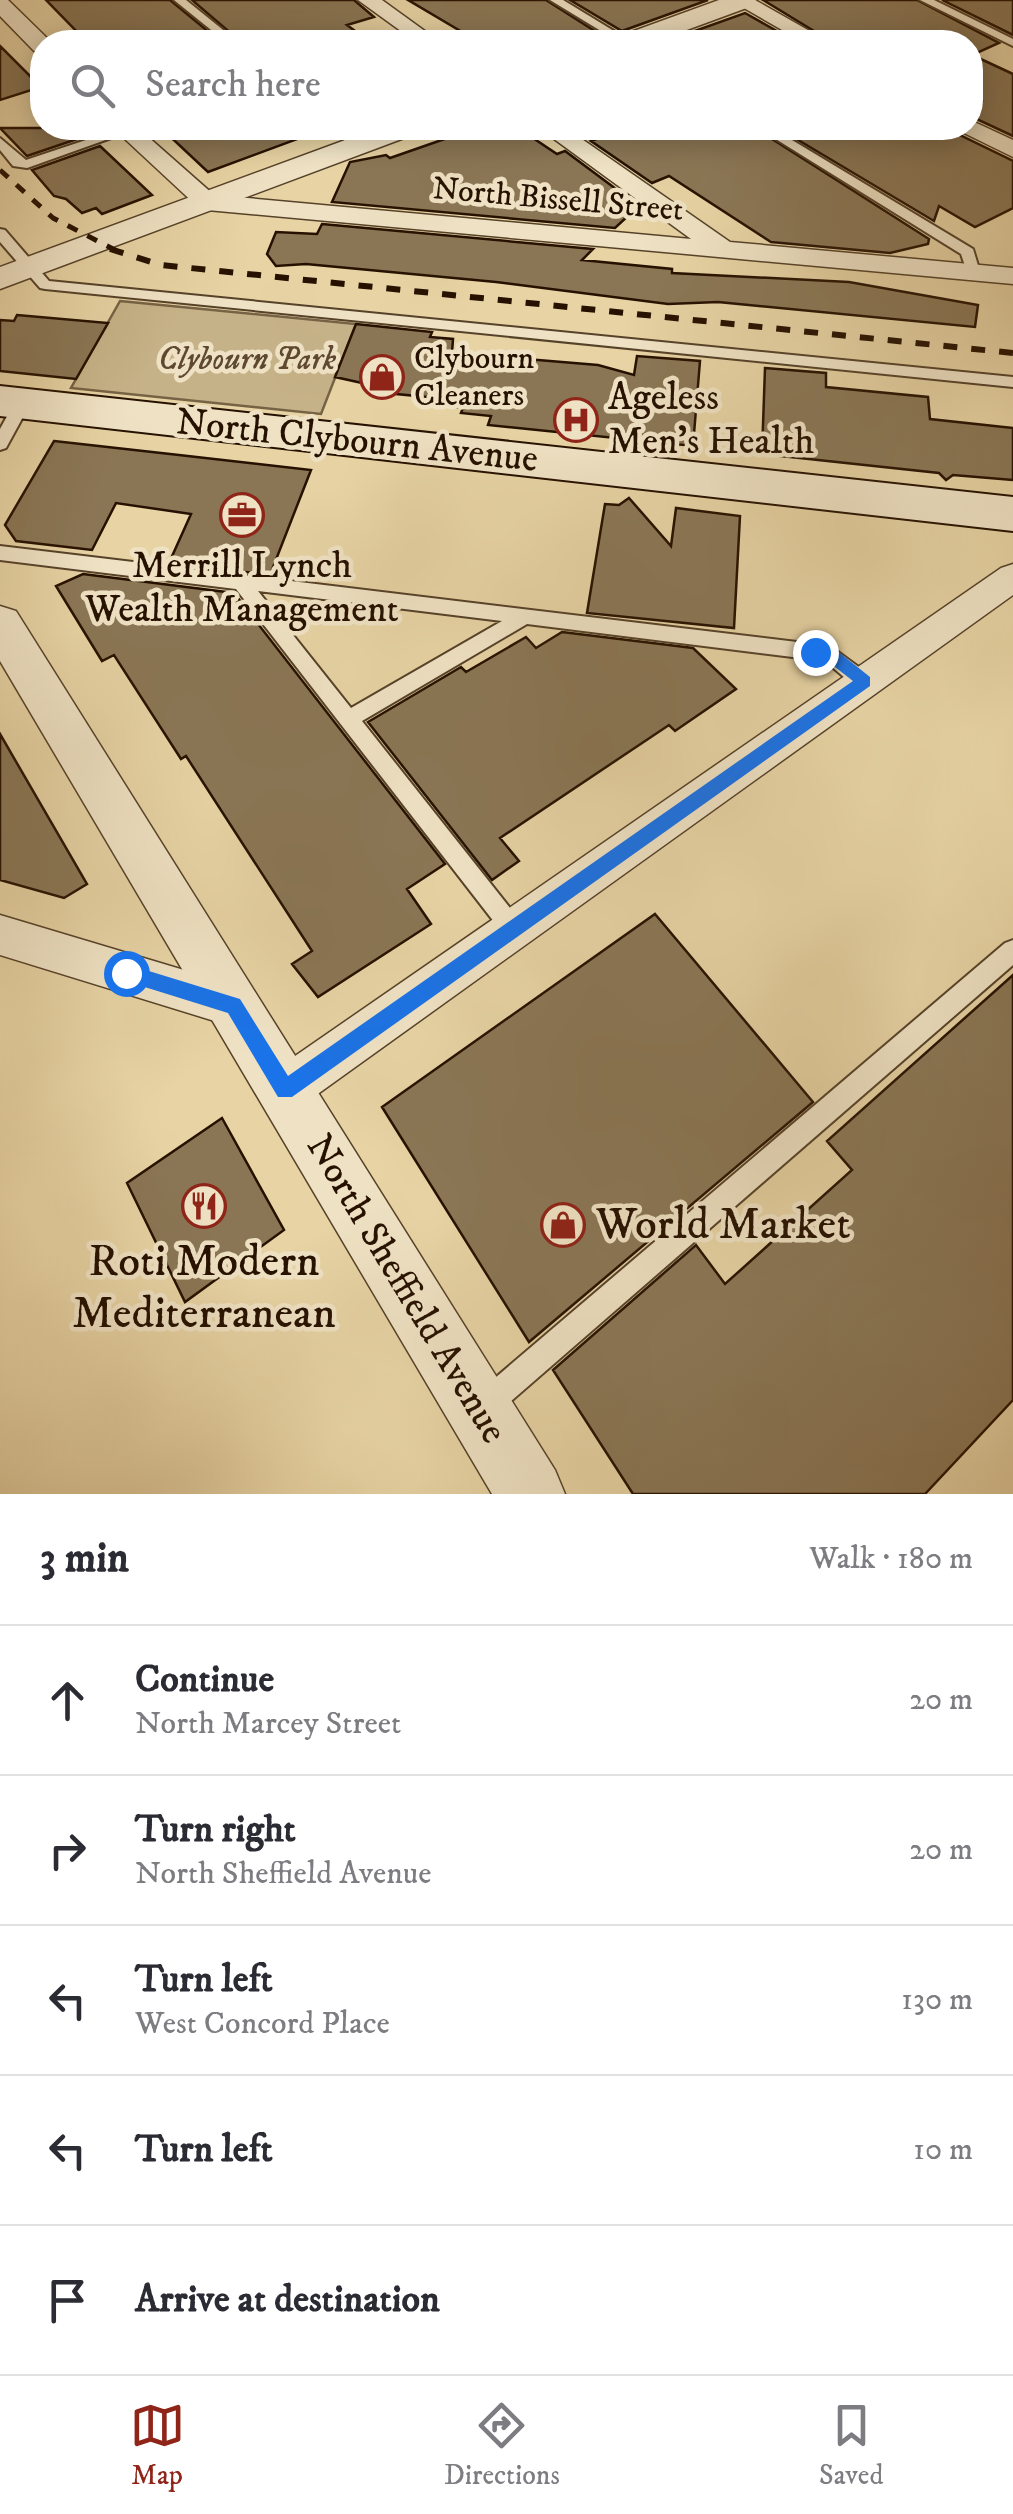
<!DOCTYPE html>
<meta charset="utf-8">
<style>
body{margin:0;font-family:"IM FELL DW Pica",serif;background:#f7f7f7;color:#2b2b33}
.stop{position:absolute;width:30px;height:30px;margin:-22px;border:8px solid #1a73e8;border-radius:50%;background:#fff}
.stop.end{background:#1a73e8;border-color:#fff;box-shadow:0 2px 10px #0008}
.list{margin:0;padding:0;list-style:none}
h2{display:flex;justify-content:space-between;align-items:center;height:130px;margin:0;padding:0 40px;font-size:42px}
h2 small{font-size:32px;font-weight:400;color:#7c7c81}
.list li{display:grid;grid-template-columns:65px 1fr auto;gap:30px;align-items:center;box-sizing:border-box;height:150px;padding:0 40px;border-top:2px solid #e1e1e2}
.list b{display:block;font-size:38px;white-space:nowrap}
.list p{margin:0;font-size:32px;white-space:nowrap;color:#7c7c81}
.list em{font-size:32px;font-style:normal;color:#7c7c81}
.icon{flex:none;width:55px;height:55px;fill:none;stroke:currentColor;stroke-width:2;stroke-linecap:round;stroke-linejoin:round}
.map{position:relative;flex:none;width:1013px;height:1494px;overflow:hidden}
.search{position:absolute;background:#fff;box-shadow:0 5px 25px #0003;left:30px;right:30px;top:30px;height:110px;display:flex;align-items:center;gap:25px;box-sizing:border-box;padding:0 35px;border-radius:40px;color:#7c7c81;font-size:38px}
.sheet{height:880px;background:#fff}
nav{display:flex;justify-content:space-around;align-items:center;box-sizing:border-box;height:140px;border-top:2px solid #e1e1e2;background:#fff;font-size:28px;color:#7c7c81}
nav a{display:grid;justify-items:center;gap:5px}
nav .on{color:#8f2418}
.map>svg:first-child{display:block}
.green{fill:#c6b288;stroke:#766244;stroke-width:2.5}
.building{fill:#8a7655;stroke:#261100;stroke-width:2.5}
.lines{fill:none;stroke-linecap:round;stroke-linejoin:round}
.service-casing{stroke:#564229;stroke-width:4}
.minor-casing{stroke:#564229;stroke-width:3}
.tertiary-casing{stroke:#564229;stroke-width:3}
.secondary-casing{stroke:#261100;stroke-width:4}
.service{fill:#efe2c4;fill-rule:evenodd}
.minor{fill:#efe2c4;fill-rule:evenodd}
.tertiary{fill:#efe2c4;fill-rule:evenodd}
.secondary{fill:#efe2c4;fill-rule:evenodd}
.rail-far1{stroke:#261100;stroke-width:5;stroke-dasharray:11 11;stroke-linecap:butt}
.rail{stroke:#261100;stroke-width:6;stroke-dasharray:14 14;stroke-linecap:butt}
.route{fill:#1a73e8}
.labels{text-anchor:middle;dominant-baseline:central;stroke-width:9;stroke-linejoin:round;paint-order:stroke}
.far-street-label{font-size:32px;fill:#261100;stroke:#efe2c4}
.far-poi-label{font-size:32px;fill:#261100;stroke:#efe2c4;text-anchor:start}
.far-park-label{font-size:32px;font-style:italic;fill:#5e4930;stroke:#efe2c4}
.poi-label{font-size:38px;fill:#261100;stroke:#efe2c4;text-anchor:start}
.street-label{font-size:38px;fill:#261100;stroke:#efe2c4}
.near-poi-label{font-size:45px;fill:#261100;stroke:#efe2c4;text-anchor:start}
</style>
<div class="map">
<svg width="1013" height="1494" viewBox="0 0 1013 1494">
<rect width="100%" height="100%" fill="#e7d3a4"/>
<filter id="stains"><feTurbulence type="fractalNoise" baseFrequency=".002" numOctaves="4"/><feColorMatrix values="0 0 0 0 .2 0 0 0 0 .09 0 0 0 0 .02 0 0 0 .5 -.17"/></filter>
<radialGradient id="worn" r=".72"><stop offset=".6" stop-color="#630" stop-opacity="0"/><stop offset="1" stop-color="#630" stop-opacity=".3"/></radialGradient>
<path class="green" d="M120 301 356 324 321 414 71 388Z"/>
<path class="building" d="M46 0H170L221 42H87Z
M192 0H354L374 17 347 25 370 42H241Z
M408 0H546L612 42H479Z
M570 0H708L622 31Z
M763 0H917L999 43 972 55 1013 74V136L970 116V106L981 101 970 96V42H832Z
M942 0H1013V35Z
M745 13 796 42H664Z
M0 46 41 87 0 100Z
M0 128H82L89 135 27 156Z
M161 128H319V131L208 172Z
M476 128H518L557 154 565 151 628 198 629 215 615 228 332 202 350 162 386 155 390 158Z
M605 128H755L929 239 928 244 890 253 771 242 669 176 652 183 591 141 602 137Z
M778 128H955L960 135 1013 161V208L975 227 939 206 934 221Z
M100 146 152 195 102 214 96 208 82 213 66 199 54 196 32 170Z
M322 224 593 249 582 260 672 269V273L849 282 978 305 975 327 718 302 668 304 496 282 306 264 276 266 267 254 276 232 317 234Z
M17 315 108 323 76 379 0 371V320L14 321Z
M356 324 432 332 430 337 453 339 452 353 598 365 634 375 637 356 700 361 693 446 488 425 491 416 461 413 463 408 437 404V398L386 393 385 388 335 377Z
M765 368 826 373V387L928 397 930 419 1013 428V480L953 475 946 480 939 473 762 454Z
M54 441 179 455 311 470 270 575 169 563 191 514 116 503 92 550 16 541 5 525Z
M629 498 671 546 676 508 740 516 734 628 587 613 605 504 619 505Z
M83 574 234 593 445 864 407 889 431 924 318 997 292 964 312 951 186 756 181 759 114 655 102 661 56 586Z
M562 632 693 648 736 689 675 731 669 725 500 838 519 861 492 880 368 722 461 667 466 672 526 637 536 648Z
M0 734 87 884 64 898 0 880Z
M655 914 813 1102 529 1342 382 1107Z
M1013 975V1400L925 1494H633L553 1370 696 1245 725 1284 852 1170 827 1141Z
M222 1118 284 1230 185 1302 127 1183Z"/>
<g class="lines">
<g class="service-casing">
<path id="service" d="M174 0H186L238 42H226Z
M550 0H563L632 42H619Z
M920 0H934L1013 39V46Z
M413 28 417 29V33L390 42H374Z
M122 128H139L27 168 13 166 0 150V138L26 160Z
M330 128H343L363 145 353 148Z
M758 128H772L973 249 980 272 968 275 961 254Z
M0 229 5 230 49 281 1013 377V387L45 289 40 288 0 242Z
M22 399 30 404 6 448 0 450V429L16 400Z
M0 546 830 646 871 676 874 682 871 688H857L825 661 527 624 362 721 521 922 524 929 521 936 513 939 505 936 236 589 0 560ZM258 591 502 621 351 708Z
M1013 940V965L495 1415 485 1419 475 1415 471 1405 475 1395 1005 943Z"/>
</g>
<g class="minor-casing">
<path id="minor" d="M0 0H8L50 41 42 42V52L34 51 0 16Z
M358 0H382L440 42H416Z
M730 0H755L829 42H803Z
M970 120 1013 140V157L962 132 959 128H970Z
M113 128H138L214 195 691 239 539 128H566L730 242 1013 268V284L207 210 198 207Z
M1013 564V595L301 1106 285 1113 269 1106 262 1090 269 1074 1001 568Z
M0 915 234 985 249 991 256 1006 249 1021 234 1027 0 955Z"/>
</g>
<g class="tertiary-casing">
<path id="tertiary" d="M719 0H756L752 6 654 42H616L620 36Z
M378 128H419L415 134 0 289V267Z
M0 606 16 611 555 1470 565 1494H492L0 661Z"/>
</g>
<g class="secondary-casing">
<path id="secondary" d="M0 386 1013 497V531L0 416Z"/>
</g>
<use href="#service" class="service"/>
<use href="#minor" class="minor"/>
<use href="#tertiary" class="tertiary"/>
<use href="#secondary" class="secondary"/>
<path class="rail-far1" d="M0 170 53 218 117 251"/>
<path class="rail" d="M110 249 161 265 1013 353"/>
</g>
<path class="route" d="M815 646 836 650 870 677V686L292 1097H278L228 1013 119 979V967L126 964 240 999 288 1076 853 681 826 660 810 656 808 652Z"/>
<defs>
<g id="shop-ring" transform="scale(2.25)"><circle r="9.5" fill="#efe2c4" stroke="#8f2418" stroke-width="1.5"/><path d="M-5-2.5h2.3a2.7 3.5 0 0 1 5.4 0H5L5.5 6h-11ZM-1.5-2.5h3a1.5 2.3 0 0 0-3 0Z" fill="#8f2418"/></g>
<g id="hospital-ring" transform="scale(2.25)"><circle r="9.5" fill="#efe2c4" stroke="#8f2418" stroke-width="1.5"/><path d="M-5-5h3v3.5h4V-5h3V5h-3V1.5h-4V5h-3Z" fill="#8f2418"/></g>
<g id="office-ring" transform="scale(2.25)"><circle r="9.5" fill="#efe2c4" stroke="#8f2418" stroke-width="1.5"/><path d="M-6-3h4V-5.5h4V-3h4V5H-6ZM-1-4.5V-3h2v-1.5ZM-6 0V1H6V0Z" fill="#8f2418"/></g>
<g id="restaurant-ring" transform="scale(2.25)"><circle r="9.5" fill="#efe2c4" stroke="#8f2418" stroke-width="1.5"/><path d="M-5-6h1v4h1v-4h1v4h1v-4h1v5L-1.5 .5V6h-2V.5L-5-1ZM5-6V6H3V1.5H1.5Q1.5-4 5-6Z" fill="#8f2418"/></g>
</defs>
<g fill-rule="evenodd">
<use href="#shop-ring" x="382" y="377"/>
<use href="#hospital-ring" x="576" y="420"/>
<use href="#office-ring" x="242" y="515"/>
<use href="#restaurant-ring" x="204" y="1206"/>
<use href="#shop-ring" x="563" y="1225"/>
</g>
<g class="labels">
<g class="far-street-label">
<text transform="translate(558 200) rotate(5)">North Bissell Street</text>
</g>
<g class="far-poi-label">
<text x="414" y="359">Clybourn<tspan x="414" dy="37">Cleaners</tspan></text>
</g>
<g class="far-park-label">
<text x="247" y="360">Clybourn Park</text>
</g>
<g class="poi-label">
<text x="608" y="398">Ageless<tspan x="608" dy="44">Men's Health</tspan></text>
<text x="242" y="566" text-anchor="middle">Merrill Lynch<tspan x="242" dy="44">Wealth Management</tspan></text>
</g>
<g class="street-label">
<text transform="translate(357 441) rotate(6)">North Clybourn Avenue</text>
<text transform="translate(406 1289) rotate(59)">North Sheffield Avenue</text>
</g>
<g class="near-poi-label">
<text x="596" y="1225">World Market</text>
<text x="204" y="1262" text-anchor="middle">Roti Modern<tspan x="204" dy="52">Mediterranean</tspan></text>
</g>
</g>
<rect width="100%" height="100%" filter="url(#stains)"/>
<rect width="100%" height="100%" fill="url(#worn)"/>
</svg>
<div class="stop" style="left:126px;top:973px"></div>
<div class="stop end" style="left:815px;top:652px"></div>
<div class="search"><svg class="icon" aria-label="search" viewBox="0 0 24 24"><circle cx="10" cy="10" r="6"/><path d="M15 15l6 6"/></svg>Search here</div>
</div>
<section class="sheet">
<h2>3 min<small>Walk · 180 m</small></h2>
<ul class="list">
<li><svg class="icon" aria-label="ahead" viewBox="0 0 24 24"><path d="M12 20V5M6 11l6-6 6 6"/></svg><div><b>Continue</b><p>North Marcey Street</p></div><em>20 m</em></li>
<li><svg class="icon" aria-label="right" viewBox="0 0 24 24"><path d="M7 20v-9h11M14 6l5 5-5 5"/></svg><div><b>Turn right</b><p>North Sheffield Avenue</p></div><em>20 m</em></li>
<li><svg class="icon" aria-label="left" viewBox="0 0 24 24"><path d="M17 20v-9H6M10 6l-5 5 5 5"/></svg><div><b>Turn left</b><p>West Concord Place</p></div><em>130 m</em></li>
<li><svg class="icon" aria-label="left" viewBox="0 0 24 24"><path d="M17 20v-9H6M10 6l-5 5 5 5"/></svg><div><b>Turn left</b></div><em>10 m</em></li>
<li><svg class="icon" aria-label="arrive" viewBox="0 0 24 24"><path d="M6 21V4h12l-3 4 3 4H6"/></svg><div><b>Arrive at destination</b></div></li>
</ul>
</section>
<nav>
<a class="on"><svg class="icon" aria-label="map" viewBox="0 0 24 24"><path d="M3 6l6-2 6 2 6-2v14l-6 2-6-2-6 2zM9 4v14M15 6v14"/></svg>Map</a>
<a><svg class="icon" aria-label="directions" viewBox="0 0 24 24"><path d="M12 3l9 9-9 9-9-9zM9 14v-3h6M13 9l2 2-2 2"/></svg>Directions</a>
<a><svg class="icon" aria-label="saved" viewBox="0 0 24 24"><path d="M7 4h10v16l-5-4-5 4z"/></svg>Saved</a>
</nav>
